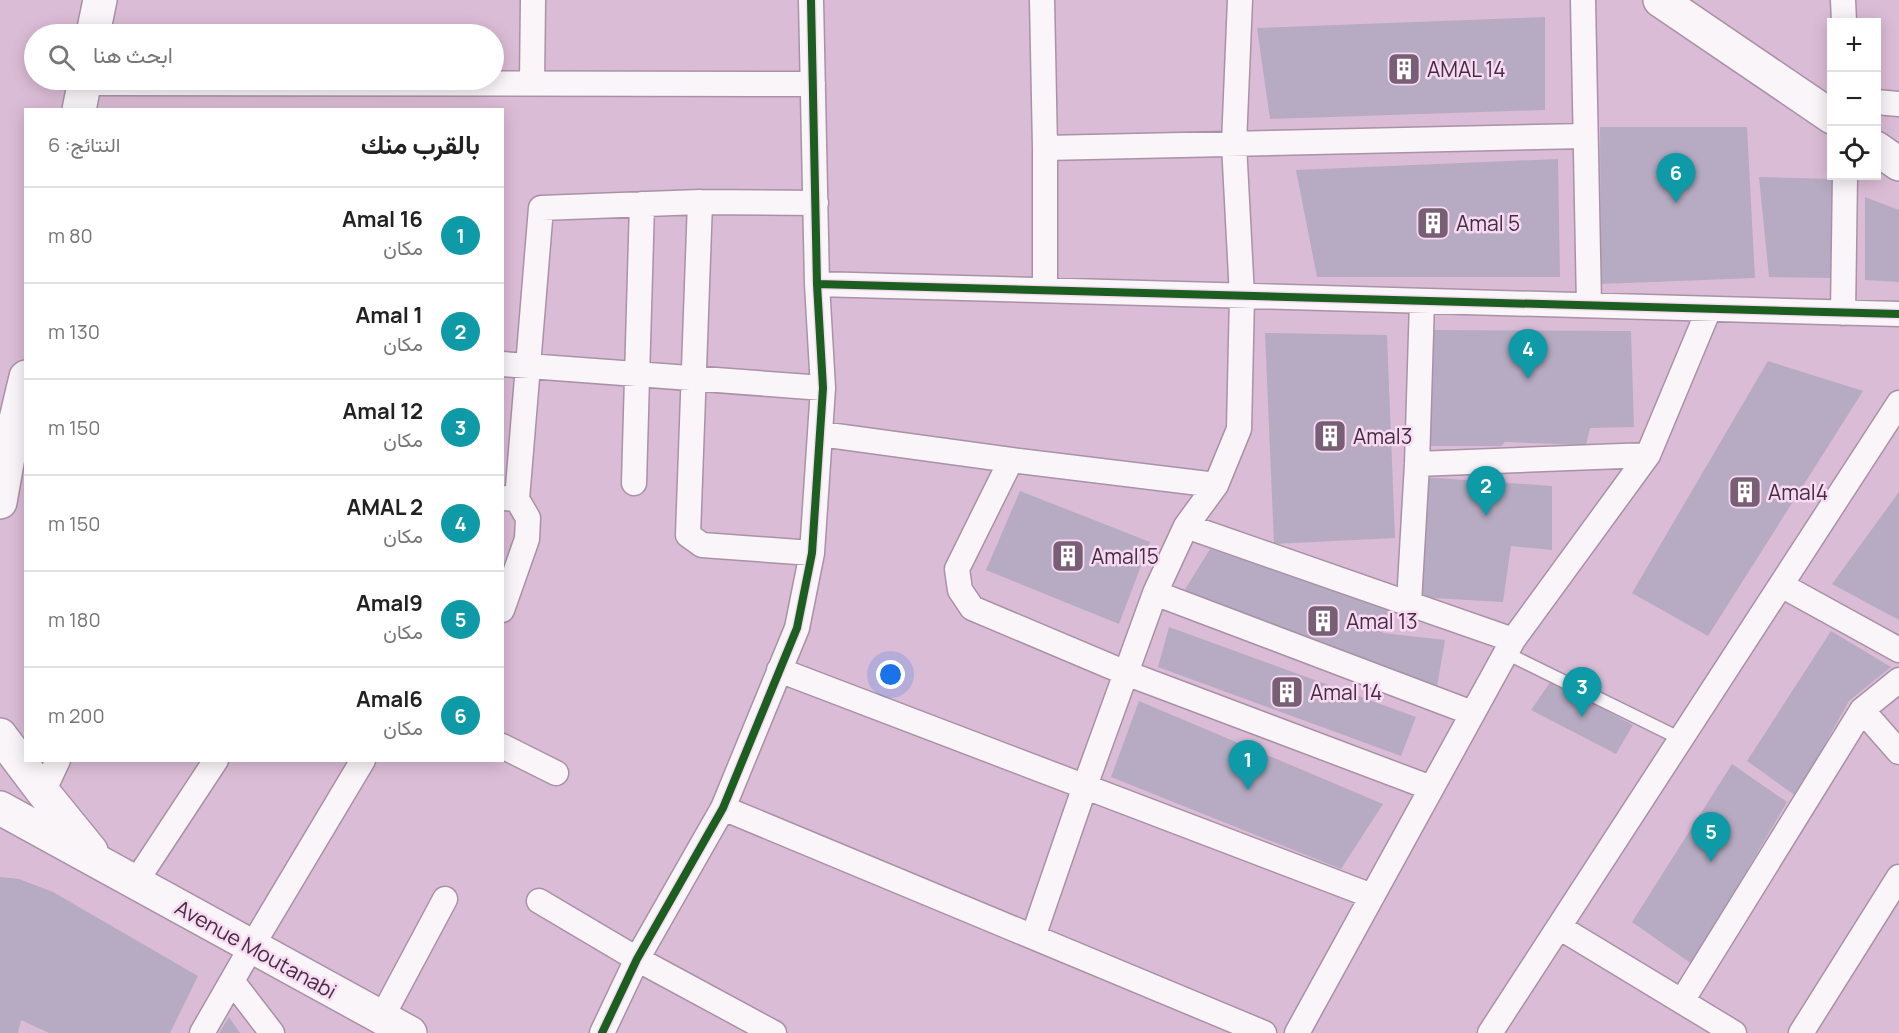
<!DOCTYPE html>
<html lang="ar">
<meta charset="utf-8">
<style>
body{margin:0;font-family:Manrope,Vazirmatn,sans-serif;background:#f6f6f6;color:#222;direction:rtl}
.controls{position:absolute;right:18px;top:18px;display:grid;overflow:hidden;border-radius:0px;box-shadow:0 3px 15px #0003}
.controls button{width:54px;height:54px;display:grid;place-items:center;padding:0;border:0;border-bottom:2px solid #e0e0e0;background:#fff;color:#222;font:30px sans-serif}
.you{position:absolute;left:891px;top:675px;width:21px;height:21px;margin:-15px;border:4px solid #fff;border-radius:50%;background:#1a73e8;box-shadow:0 0 0 9px #1a73e833}
.badge{display:grid;place-items:center;width:39px;height:39px;border-radius:50%;background:#d93025;color:#fff;font-size:20px;font-weight:700}
.pin{position:absolute;translate:-50% -50px;filter:drop-shadow(0 2px 3px #0008)}
.pin::after{content:'';position:absolute;top:32px;width:21px;height:18px;background:inherit;clip-path:polygon(0 0,100% 0,50% 100%)}
.list{margin:0;padding:0;list-style:none}
h2{display:flex;justify-content:space-between;align-items:center;height:78px;margin:0;padding:0 24px;font-size:26px}
h2 small{font-size:20px;font-weight:400;color:#767676}
.list li{display:grid;grid-template-columns:39px 1fr auto;gap:18px;align-items:center;box-sizing:border-box;height:96px;padding:0 24px;border-top:2px solid #e0e0e0}
.list b{display:block;font-size:22px;white-space:nowrap}
.list p{margin:0;font-size:20px;white-space:nowrap;color:#767676}
.list em{font-size:20px;font-style:normal;color:#767676}
.icon{flex:none;width:33px;height:33px;fill:none;stroke:currentColor;stroke-width:2;stroke-linecap:round;stroke-linejoin:round}
.map{position:relative;flex:none;width:1899px;height:1033px;overflow:hidden;direction:ltr}
.search{position:absolute;background:#fff;box-shadow:0 3px 15px #0003;left:24px;top:24px;width:480px;height:66px;display:flex;align-items:center;gap:15px;box-sizing:border-box;padding:0 21px;border-radius:33px;color:#767676;font-size:22px}
.panel{position:absolute;background:#fff;box-shadow:0 3px 15px #0003;left:24px;top:108px;width:480px;height:654px;border-radius:0px;direction:rtl}
.map>svg:first-child{display:block}
.building{fill:#b6abc2}
.lines{fill:none;stroke-linecap:round;stroke-linejoin:round}
.lane-casing{stroke:#a991a6;stroke-width:15}
.street-casing{stroke:#a991a6;stroke-width:27}
.secondary-casing{stroke:#a991a6;stroke-width:36}
.lane{stroke:#faf5f9;stroke-width:12}
.street{stroke:#faf5f9;stroke-width:24}
.secondary{stroke:#faf5f9;stroke-width:33}
.cycleway-casing{stroke:#f8daf3;stroke-width:11}
.cycleway{stroke:#1b5e20;stroke-width:8}
.labels{text-anchor:middle;dominant-baseline:central;stroke-width:5;stroke-linejoin:round;paint-order:stroke}
.poi-label{font-size:21px;fill:#442d41;stroke:#f8daf3;text-anchor:start}
.street-label{font-size:21px;fill:#442d41;stroke:#f8daf3}
</style>
<div class="map">
<svg width="1899" height="1033" viewBox="0 0 1899 1033">
<rect width="100%" height="100%" fill="#dbbcd6"/>
<path class="building" d="M1545 17V110L1270 119 1257 28Z
M1600 127H1747L1755 278 1601 284Z
M1558 159 1560 277H1317L1296 170Z
M1759 177 1836 179V278L1769 277Z
M1865 197 1899 210V282L1865 280Z
M1424 330 1631 331 1634 427 1590 428 1586 445 1505 442 1501 446H1424Z
M1265 333 1387 335 1395 538 1274 544Z
M1768 361 1863 391 1708 636 1632 593Z
M1423 477 1552 486V550L1511 546 1503 602 1415 597Z
M1020 491 1150 542 1119 624 986 570Z
M1899 492V620L1832 584Z
M1210 549 1388 608 1383 633 1445 640 1437 687 1184 591Z
M1169 627 1416 717 1401 756 1158 667Z
M1831 631 1891 667 1849 701 1796 796 1747 761Z
M1551 681 1633 725 1616 754 1531 710Z
M1139 701 1383 804 1341 869 1111 777Z
M1732 764 1787 802 1692 964 1632 922Z
M0 877 19 879 53 892 198 976 170 1033H49L21 1020 18 1033H0Z
M229 1017 240 1033H219Z"/>
<g class="lines">
<g class="lane-casing">
<path id="lane" d="M1506 653 1681 739"/>
</g>
<g class="street-casing">
<path id="street" d="M1042 0 1045 148V290
M1583 0 1589 305
M1843 0 1844 22
M84 83 813 84
M532 83 533 0
M1876 102 1899 104
M1045 148 1585 136
M700 202 688 535 702 545 812 553
M817 284 1899 314
M1843 313 1845 176
M502 364 823 388
M821 434 1011 460 1216 485
M1011 460 957 569 960 590 972 608 1126 673 1431 788
M1417 464 1648 455
M634 483 642 204
M502 498 517 499 528 518 527 539 502 610
M517 499 541 208 700 202 816 203
M1186 526 1513 640
M1781 585 1899 650
M1155 593 1472 713
M1409 603 1417 464 1422 301
M779 670 1372 896
M1862 710 1899 752
M502 746 556 773
M43 792 58 760
M723 808 1264 1033
M135 883 216 760
M539 901 637 959 774 1033
M1559 927 1734 1033
M1033 937 1085 786 1155 593 1186 526 1216 485 1239 429 1242 296 1234 144 1240 0
M232 981 272 1033
M1682 1001 1862 710 1899 680
M382 1017 445 899
M202 1033 252 946 363 760
M602 1033 637 959 723 808 797 628 812 553 823 388 817 284 811 0
M1297 1033 1513 640 1648 455 1709 309
M1490 1033 1899 403
M1801 1033 1899 877"/>
</g>
<g class="secondary-casing">
<path id="secondary" d="M1660 0 1832 117
M93 34 100 0
M79 110 85 80
M1876 148 1899 164
M0 502 11 440 26 377
M0 735 43 792 91 851
M0 808 410 1033"/>
</g>
<use href="#lane" class="lane"/>
<use href="#street" class="street"/>
<use href="#secondary" class="secondary"/>
<g class="cycleway-casing">
<path id="cycleway" d="M817 284 1899 314
M602 1033 637 959 723 808 797 628 812 553 823 388 817 284 811 0"/>
</g>
<use href="#cycleway" class="cycleway"/>
</g>
<defs>
<g id="building-square" transform="scale(1.725)"><rect x="-9" y="-9" width="18" height="18" rx="4" fill="#795f75" stroke="#f8daf3"/><path d="M-4-6H4V6H1V3H-1V6H-4ZM-2.5-4.3h1.7v1.8h-1.7ZM.8-4.3h1.7v1.8H.8ZM-2.5-1h1.7V.8h-1.7ZM.8-1h1.7V.8H.8Z" fill="#fff"/></g>
</defs>
<g fill-rule="evenodd">
<use href="#building-square" x="1404" y="69"/>
<use href="#building-square" x="1433" y="223"/>
<use href="#building-square" x="1330" y="436"/>
<use href="#building-square" x="1745" y="492"/>
<use href="#building-square" x="1068" y="556"/>
<use href="#building-square" x="1323" y="621"/>
<use href="#building-square" x="1287" y="692"/>
</g>
<g class="labels">
<g class="poi-label">
<text x="1427" y="69">AMAL 14</text>
<text x="1456" y="223">Amal 5</text>
<text x="1353" y="436">Amal3</text>
<text x="1768" y="492">Amal4</text>
<text x="1091" y="556">Amal15</text>
<text x="1346" y="621">Amal 13</text>
<text x="1310" y="692">Amal 14</text>
</g>
<g class="street-label">
<text transform="translate(256 949) rotate(29)">Avenue Moutanabi</text>
</g>
</g>
</svg>
<div class="controls">
<button>+</button>
<button>−</button>
<button><svg class="icon" aria-label="locate" viewBox="0 0 24 24"><circle cx="12" cy="12" r="6"/><path d="M12 2v4M12 18v4M2 12h4M18 12h4"/></svg></button>
</div>
<div class="you"></div>
<div class="pin badge" style="left:1248px;top:790px;background:#0f9aa8">1</div>
<div class="pin badge" style="left:1486px;top:516px;background:#0f9aa8">2</div>
<div class="pin badge" style="left:1582px;top:717px;background:#0f9aa8">3</div>
<div class="pin badge" style="left:1528px;top:379px;background:#0f9aa8">4</div>
<div class="pin badge" style="left:1711px;top:862px;background:#0f9aa8">5</div>
<div class="pin badge" style="left:1676px;top:203px;background:#0f9aa8">6</div>
<div class="search"><svg class="icon" aria-label="search" viewBox="0 0 24 24"><circle cx="10" cy="10" r="6"/><path d="M15 15l6 6"/></svg>ابحث هنا</div>
<section class="panel">
<h2>بالقرب منك<small>النتائج: 6</small></h2>
<ul class="list">
<li><span class="badge" style="background:#0f9aa8">1</span><div><b>Amal 16</b><p>مكان</p></div><em>80 m</em></li>
<li><span class="badge" style="background:#0f9aa8">2</span><div><b>Amal 1</b><p>مكان</p></div><em>130 m</em></li>
<li><span class="badge" style="background:#0f9aa8">3</span><div><b>Amal 12</b><p>مكان</p></div><em>150 m</em></li>
<li><span class="badge" style="background:#0f9aa8">4</span><div><b>AMAL 2</b><p>مكان</p></div><em>150 m</em></li>
<li><span class="badge" style="background:#0f9aa8">5</span><div><b>Amal9</b><p>مكان</p></div><em>180 m</em></li>
<li><span class="badge" style="background:#0f9aa8">6</span><div><b>Amal6</b><p>مكان</p></div><em>200 m</em></li>
</ul>
</section>
</div>
